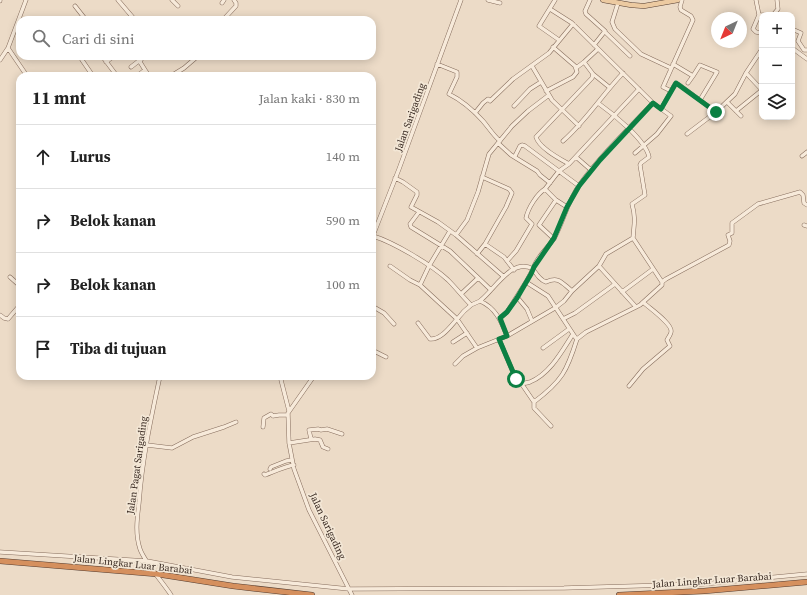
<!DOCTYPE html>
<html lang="id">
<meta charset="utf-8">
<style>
body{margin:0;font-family:"Source Serif 4",serif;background:#f2f2f2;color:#222}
.controls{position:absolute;right:12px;top:12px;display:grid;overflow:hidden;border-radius:8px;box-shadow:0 2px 10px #0003}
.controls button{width:36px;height:36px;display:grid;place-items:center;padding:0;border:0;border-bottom:1px solid #e0e0e0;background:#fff;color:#222;font:20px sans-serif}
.compass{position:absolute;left:711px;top:12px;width:36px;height:36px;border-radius:50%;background:#fff;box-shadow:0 2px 10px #0003;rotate:223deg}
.stop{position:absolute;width:12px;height:12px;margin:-9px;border:3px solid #0b8043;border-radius:50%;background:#fff}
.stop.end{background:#0b8043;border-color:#fff;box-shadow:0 1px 4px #0008}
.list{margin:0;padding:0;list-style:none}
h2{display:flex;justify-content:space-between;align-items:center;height:52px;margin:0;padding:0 16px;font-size:17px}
h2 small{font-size:13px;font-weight:400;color:#767676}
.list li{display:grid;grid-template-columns:26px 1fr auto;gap:12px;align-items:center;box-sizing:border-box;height:64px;padding:0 16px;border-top:1px solid #e0e0e0}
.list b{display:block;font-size:15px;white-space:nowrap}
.list em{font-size:13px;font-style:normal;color:#767676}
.icon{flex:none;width:22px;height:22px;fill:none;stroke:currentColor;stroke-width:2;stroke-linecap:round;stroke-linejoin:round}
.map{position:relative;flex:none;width:807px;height:595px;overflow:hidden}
.search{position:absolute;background:#fff;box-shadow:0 2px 10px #0003;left:16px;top:16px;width:360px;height:44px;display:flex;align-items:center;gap:10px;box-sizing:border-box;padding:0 14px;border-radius:12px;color:#767676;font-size:15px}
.panel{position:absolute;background:#fff;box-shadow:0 2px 10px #0003;left:16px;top:72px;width:360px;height:308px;border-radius:12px}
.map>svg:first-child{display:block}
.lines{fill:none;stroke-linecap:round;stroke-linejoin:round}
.minor-casing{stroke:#866d5d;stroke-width:4.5}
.major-casing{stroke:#543d31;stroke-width:5.5}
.highway-casing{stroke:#543d31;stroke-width:6}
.minor{stroke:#f7eada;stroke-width:3.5}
.major{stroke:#eccaa1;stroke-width:4.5}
.highway{stroke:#d5905e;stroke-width:5}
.route{stroke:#0b8043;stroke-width:5}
.labels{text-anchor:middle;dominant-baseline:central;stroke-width:3.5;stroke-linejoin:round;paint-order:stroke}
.street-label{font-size:10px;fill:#372820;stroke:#f3e7d6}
</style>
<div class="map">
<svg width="807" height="595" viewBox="0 0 807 595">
<rect width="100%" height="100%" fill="#ecdbc7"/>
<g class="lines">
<g class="minor-casing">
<path id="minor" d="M118 0 135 20
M172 0 178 6
M488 0 500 3
M555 0 539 26 559 40
M590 0 585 11 586 14 605 31 594 45
M682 0 680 7 681 10 691 16 693 20 663 87 671 91 675 84H678L716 112
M756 0 759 15 753 29 756 32 762 33
M0 1V0
M222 3 224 0
M618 3 612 22 615 29 641 54 671 68
M75 6 86 20
M550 9 572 23 653 103 671 116 657 134 635 153
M759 15H767
M773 15 778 9 777 0
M63 19V20
M223 20 236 6V3L234 0
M792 29 801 33 798 41 804 50H807
M605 32 630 56
M8 48 27 76
M792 48 807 59
M86 56 82 60 93 76
M102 56 117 76
M143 56 140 62 145 70
M0 60 8 48 26 0
M106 62 114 56
M437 64 457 72V77L449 94C461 100 474 111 483 121 489 128 493 135 500 141
M673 64 693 76 688 83
M532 66 552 100 579 126
M131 67 140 60
M576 68 584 62 598 49
M746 73 762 90
M593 74 609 87
M137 76 145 70 149 76
M171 76 184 68 198 56
M693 76 700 65 717 72 700 100
M546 91 573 77 577 72 575 66 553 47
M727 102 741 116
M514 106 530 89 541 82
M661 109 671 91
M736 111 762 90
M475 113 483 103 488 99 490 101 513 79 549 53 573 24
M687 134 716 112 735 94 746 73 762 49
M563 141C586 121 602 95 623 73
M498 143 511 155 537 171 540 175 550 183
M515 156 520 146 522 145 525 146 579 186
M802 156 807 152
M576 157 591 170
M569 164C560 159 539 148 536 137L592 78 593 74 584 62
M482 177 509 189 512 193 506 207 485 244
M395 178 403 182 417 192V195L411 207 438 222 456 235 467 220 478 192 489 154 512 126 528 111 549 95
M567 207 556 200 545 189 559 171 569 164 639 89
M419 212 410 224 411 227 450 251 491 290
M804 225 807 226
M456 235 503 276
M373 236C393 242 432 265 448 280 456 288 463 297 471 305
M372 238 399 169 461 0
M633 238 662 282
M554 239 539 225 556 200
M477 254 485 244 504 257 514 270
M507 261 516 251 532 224 526 218C528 208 537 194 545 189
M390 266 410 280 420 285 457 319 477 348 507 336 555 308 564 301 572 291 599 266 606 254 633 238C634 225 636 218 632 204L645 195 640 165 641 163 649 157C646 140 612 113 598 103
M599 266 636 307
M533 269 526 282 548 296 575 337 577 339 586 332 640 305 662 285V282L666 279 729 245 730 241 728 235 732 233V223L758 204 800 192 803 195 804 203 807 205
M533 269C537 275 540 280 546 282 559 276 562 283 572 291
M10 277 20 286
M420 285 429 266 450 231
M622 292 653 269
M461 294 478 278
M517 297 527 309 532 321
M480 301C496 308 501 321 507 336
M372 306 384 313 394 324
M0 315 4 318 8 319 20 305
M500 318 507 312 526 282
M563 319 575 313 615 284
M418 323 430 339C442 340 452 324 459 317 462 313 466 309 470 306 473 303 478 303 481 300 495 289 512 257 533 269 536 257 549 247 555 237 564 220 568 200 580 184 601 155 628 129 653 103
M499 339 516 379C520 384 524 384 530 382 550 374 562 351 573 334
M453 342 467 333
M543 348 569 329
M372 350 386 357
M455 364 463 356 477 348
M160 376C151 418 142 460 139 503 137 519 135 534 140 549 145 563 162 581 171 595
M280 376 289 411
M314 376 288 413 289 443 294 469 309 510 352 595
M521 383 534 402V408L551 426
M629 386 643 369 670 346 667 340C668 338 671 334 671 332 673 324 649 308 643 302
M534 402C562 381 567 371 577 339
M263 427 264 418 271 414 273 416 279 415H287
M311 439 309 430 318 429 321 430 327 429 342 434
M289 443 315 439 320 440 323 447 328 449
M147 445 172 448 193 437 224 427 236 422
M270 469 271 467 286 461 292 460
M264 474 265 475C273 472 286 466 294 465
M0 552 147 561 232 577 349 589 564 588 703 584 807 574"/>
</g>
<g class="major-casing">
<path id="major" d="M603 0 631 5 644 6 678 0"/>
</g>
<g class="highway-casing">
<path id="highway" d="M0 561 157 574 233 586 312 595
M619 595 704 591 807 582"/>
</g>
<use href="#minor" class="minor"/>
<use href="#major" class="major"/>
<use href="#highway" class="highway"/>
</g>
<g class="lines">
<path class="route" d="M516 379 499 339 507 336 500 318 507 312 517 298 531 274 534 267 554 238 567 207 579 186 600 160 653 103 661 109 676 83 716 112"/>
</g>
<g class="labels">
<g class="street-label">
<text transform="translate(410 117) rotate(-70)">Jalan Sarigading</text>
<text transform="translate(137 465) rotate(-82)">Jalan Pagat Sarigading</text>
<text transform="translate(328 526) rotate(65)">Jalan Sarigading</text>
<text transform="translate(133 564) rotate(6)">Jalan Lingkar Luar Barabai</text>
<text transform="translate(712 580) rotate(-4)">Jalan Lingkar Luar Barabai</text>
</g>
</g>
</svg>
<div class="controls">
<button>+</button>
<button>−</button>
<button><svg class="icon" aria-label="layers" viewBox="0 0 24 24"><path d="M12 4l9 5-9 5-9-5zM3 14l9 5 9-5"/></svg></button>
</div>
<svg class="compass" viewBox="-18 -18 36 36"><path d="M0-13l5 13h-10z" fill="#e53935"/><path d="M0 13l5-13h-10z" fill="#767676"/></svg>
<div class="stop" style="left:516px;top:379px"></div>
<div class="stop end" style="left:716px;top:112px"></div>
<div class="search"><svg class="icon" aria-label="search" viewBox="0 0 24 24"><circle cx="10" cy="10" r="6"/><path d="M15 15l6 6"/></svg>Cari di sini</div>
<section class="panel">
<h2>11 mnt<small>Jalan kaki · 830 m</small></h2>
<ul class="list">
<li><svg class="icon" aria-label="ahead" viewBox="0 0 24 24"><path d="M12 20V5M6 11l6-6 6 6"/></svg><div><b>Lurus</b></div><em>140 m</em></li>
<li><svg class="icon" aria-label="right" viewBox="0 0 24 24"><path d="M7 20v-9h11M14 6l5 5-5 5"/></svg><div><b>Belok kanan</b></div><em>590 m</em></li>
<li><svg class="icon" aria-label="right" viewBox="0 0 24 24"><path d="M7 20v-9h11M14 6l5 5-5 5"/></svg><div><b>Belok kanan</b></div><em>100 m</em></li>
<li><svg class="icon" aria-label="arrive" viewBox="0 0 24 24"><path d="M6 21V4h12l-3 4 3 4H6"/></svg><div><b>Tiba di tujuan</b></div></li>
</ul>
</section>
</div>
